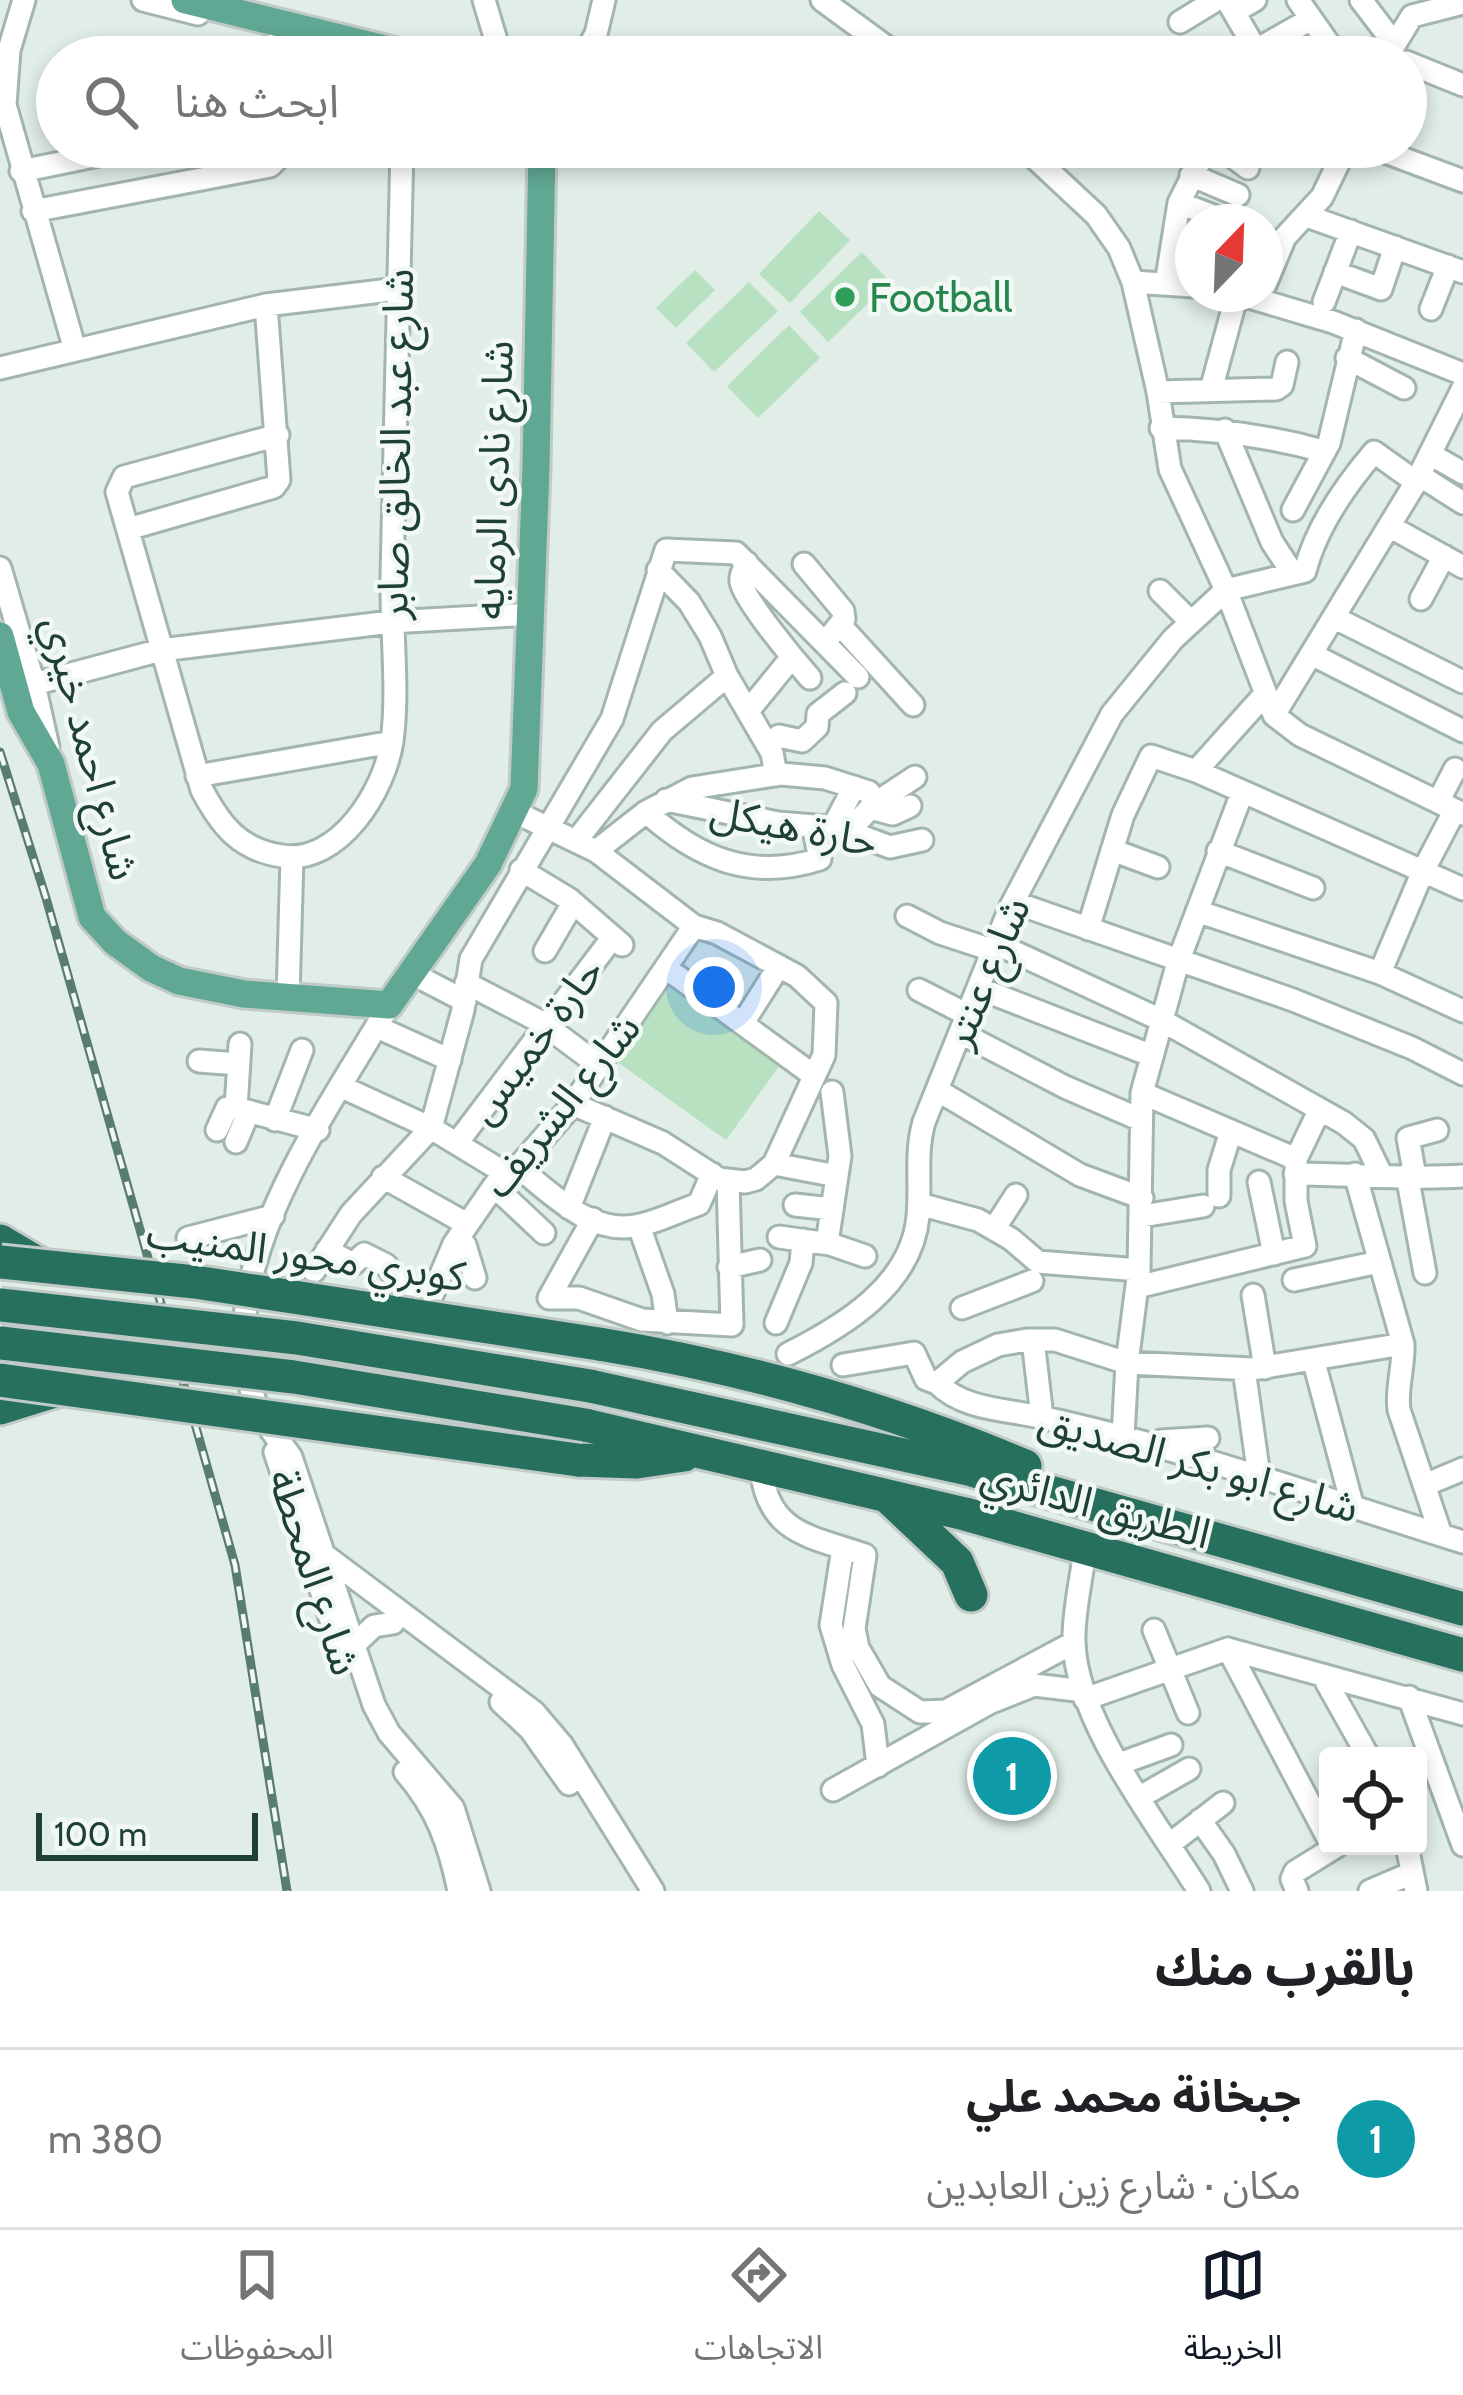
<!DOCTYPE html>
<html lang="ar">
<meta charset="utf-8">
<style>
body{margin:0;font-family:Cabin,"Noto Sans Arabic",sans-serif;background:#f6f6f6;color:#202124;direction:rtl}
.controls{position:absolute;right:36px;bottom:36px;display:grid;overflow:hidden;border-radius:12px;box-shadow:0 6px 18px #0003}
.controls button{width:108px;height:108px;display:grid;place-items:center;padding:0;border:0;border-bottom:3px solid #e0e0e0;background:#fff;color:#202124;font:60px sans-serif}
.compass{position:absolute;left:1175px;top:204px;width:108px;height:108px;border-radius:50%;background:#fff;box-shadow:0 6px 18px #0003;rotate:23deg}
.scale{position:absolute;left:36px;bottom:30px;width:222px;box-sizing:border-box;padding-left:12px;border:6px solid #1f4036;border-top:0;font-size:33px;line-height:42px;white-space:nowrap;color:#1f4036;-webkit-text-stroke:9px #f2f9f5;paint-order:stroke}
.you{position:absolute;left:714px;top:987px;width:42px;height:42px;margin:-30px;border:9px solid #fff;border-radius:50%;background:#1a73e8;box-shadow:0 0 0 18px #1a73e833}
.badge{display:grid;place-items:center;width:78px;height:78px;border-radius:50%;background:#111827;color:#fff;font-size:39px;font-weight:700}
.pin{position:absolute;translate:-50% -50%;border:6px solid #fff;box-shadow:0 3px 12px #0006}
.list{margin:0;padding:0;list-style:none}
h2{display:flex;justify-content:space-between;align-items:center;height:156px;margin:0;padding:0 48px;font-size:51px}
h2 small{font-size:39px;font-weight:400;color:#757577}
.list li{display:grid;grid-template-columns:78px 1fr auto;gap:36px;align-items:center;box-sizing:border-box;height:180px;padding:0 48px;border-top:3px solid #e0e0e0}
.list b{display:block;font-size:45px;white-space:nowrap}
.list p{margin:0;font-size:39px;white-space:nowrap;color:#757577}
.list em{font-size:39px;font-style:normal;color:#757577}
.icon{flex:none;width:66px;height:66px;fill:none;stroke:currentColor;stroke-width:2;stroke-linecap:round;stroke-linejoin:round}
.map{position:relative;flex:none;width:1463px;height:1891px;overflow:hidden;direction:ltr}
.search{position:absolute;background:#fff;box-shadow:0 6px 18px #0003;left:36px;right:36px;top:36px;height:132px;display:flex;align-items:center;gap:30px;box-sizing:border-box;padding:0 42px;border-radius:66px;color:#757577;font-size:45px}
.sheet{height:336px;background:#fff}
nav{display:flex;justify-content:space-around;align-items:center;box-sizing:border-box;height:168px;border-top:3px solid #e0e0e0;background:#fff;font-size:33px;color:#757577}
nav a{display:grid;justify-items:center;gap:6px}
nav .on{color:#111827}
.map>svg:first-child{display:block}
.pitch{fill:#b7e1c1}
.lines{fill:none;stroke-linecap:round;stroke-linejoin:round}
.minor-casing{stroke:#a3b6ae;stroke-width:27}
.major-casing{stroke:#c0cac7;stroke-width:33}
.highway-casing{stroke:#c0cac7;stroke-width:39}
.minor{stroke:#fff;stroke-width:21}
.major{stroke:#60a893;stroke-width:27}
.highway{stroke:#27705e;stroke-width:33}
.rail-casing{stroke:#597c71;stroke-width:9}
.rail{stroke:#f2f9f5;stroke-width:4.5;stroke-dasharray:14;stroke-linecap:butt}
.highway-bridge-casing{stroke:#c0cac7;stroke-width:39;stroke-linecap:butt}
.highway-bridge{stroke:#27705e;stroke-width:33}
.leisure-dot{fill:#2e9e5b;stroke:#f2f9f5;stroke-width:4.5}
.labels{text-anchor:middle;dominant-baseline:central;stroke-width:9;stroke-linejoin:round;paint-order:stroke}
.leisure-label{font-size:42px;fill:#27864d;stroke:#f2f9f5;text-anchor:start}
.street-label{font-size:42px;fill:#1f4036;stroke:#f2f9f5}
</style>
<div class="map">
<svg width="1463" height="1891" viewBox="0 0 1463 1891">
<rect width="100%" height="100%" fill="#e1ede7"/>
<path class="pitch" d="M819 211 850 240 790 303 759 274Z
M862 252 890 282 828 342 800 312Z
M695 270 715 290 676 328 656 308Z
M749 282 778 311 714 372 686 343Z
M789 325 820 358 758 418 727 386Z
M675 979 785 1058 726 1140 616 1061Z"/>
<g class="lines">
<g class="minor-casing">
<path id="minor" d="M24 0 9 50 5 105 75 350
M143 0 198 14
M484 0 501 57
M822 0 900 57
M1227 0 1260 57
M1298 0 1338 57
M1361 0 1393 42
M1234 12 1255 0
M1180 22 1216 0
M1256 50 1311 19
M279 57 280 34
M583 57 596 34 604 0
M1354 57 1393 42
M1387 57 1412 16 1463 3
M1406 62 1463 85
M1023 147 1096 215 1119 248 1133 282 1158 392 1170 469 1226 590 1274 715 1300 735 1463 814
M1220 147 1248 168
M1266 147 1274 154
M1372 147 1463 181
M21 171 138 147
M1191 175 1238 195
M1179 203 1224 220
M33 211 270 166 277 159V147
M1307 216 1463 272
M1335 272 1381 289 1395 247
M1133 282 1193 286
M1166 284 1179 203 1207 147
M1265 285 1285 237 1322 197 1346 147
M1239 294 1333 322 1463 374
M1324 302 1351 231
M1431 309 1448 266
M1347 358 1404 388
M0 368 266 305 398 289
M1211 390 1237 294
M1158 392 1276 389 1282 385 1287 362
M1161 428C1218 429 1269 436 1323 451
M1225 430 1272 542 1293 574
M278 435 124 477 117 492 202 790C221 826 240 850 282 856 339 865 385 790 392 741 399 692 391 628 392 576 395 433 398 290 402 147
M1430 454 1463 473
M1419 475 1463 503
M1293 510 1329 443 1356 330
M1389 526 1463 567
M128 529 274 487 279 480 266 305
M747 563C744 569 740 575 741 582 745 601 796 662 810 678
M804 564 843 611 844 619 832 634
M0 568 34 684 48 747
M658 570 689 602 710 636 727 676 772 753 776 775
M1160 591 1191 622
M1421 599 1444 556
M1335 618 1463 682
M841 626 913 705
M1313 655 1463 731
M34 684 161 650 391 622 515 615
M748 711 792 657
M1274 715 1416 482 1463 388
M768 745 779 736 802 741 817 727 818 714 845 693
M1196 771 1265 694
M197 776 392 742
M666 800 778 823 839 828 890 847 922 840
M1438 802 1455 769
M870 808 893 814 910 806
M515 812 596 851 694 926 717 933 797 976 826 1003 824 1055 774 1164 756 1179 745 1182 719 1179 663 1143 573 1104
M646 812C699 859 751 881 820 859L813 826
M833 827 854 787
M849 831 874 804 915 777
M576 841 662 731 727 676
M1112 850 1158 867
M596 851 646 812 692 788 781 774 825 778 869 792
M1218 851 1313 888
M521 870 569 899 622 945
M1013 902 1293 1000 1412 1048 1463 1074
M1197 911 1380 973 1463 1011
M907 916 940 933 992 950
M1088 929 1123 815 1151 756 1196 771 1463 889
M995 943 1161 1020 1344 1123 1364 1139 1381 1174
M545 951 573 903
M666 968 813 1075
M411 973 465 1001
M1380 973 1423 871 1455 810
M466 983 541 1022 601 1067
M978 988 1150 1055
M919 990 968 1015
M288 996 292 858
M389 1005C327 1113 205 1274 256 1404 265 1426 279 1439 291 1457L374 1705 389 1733 453 1808 479 1891
M743 1023 779 966
M377 1027 450 1060
M961 1033 1065 1087 1139 1119
M240 1044 236 1108 318 1130
M199 1061 238 1064
M342 1087 431 1128 505 1173
M937 1090 1080 1175 1142 1198
M1142 1093 1296 1159
M275 1120 302 1050
M217 1130 227 1108H236
M236 1142 248 1113
M457 1143 613 937
M774 1164 837 1176
M518 1167C551 1193 589 1234 635 1226 656 1223 678 1211 699 1204L712 1174
M1295 1174C1351 1174 1408 1180 1463 1176
M1355 1174 1403 1344C1404 1367 1396 1387 1399 1410L1441 1535
M1407 1175 1425 1273
M1415 1176 1408 1138 1437 1130
M383 1177 467 1224
M1259 1182 1274 1254
M494 1186 544 1233
M1219 1196V1170L1231 1131
M919 1204 978 1220 1011 1239 1038 1262 1139 1270
M795 1205 832 1209
M569 1208 605 1117
M1142 1216 1203 1206
M639 1226 663 1294 667 1323
M994 1229 1016 1195
M779 1237 830 1244 865 1256
M188 1238 273 1216
M458 1238 465 1245 475 1278
M827 1243 840 1156 832 1092
M327 1250 353 1264 364 1254 386 1265 413 1300 433 1293 454 1244 494 1186 505 1173 518 1167 573 1104 694 926
M729 1267 760 1260
M314 1271 351 1214 431 1128 463 1010 471 959 612 719 666 550 736 553 858 677
M1294 1280 1379 1262
M1137 1287 1305 1246 1296 1201V1159L1319 1111
M1253 1295 1265 1368
M549 1298H579L642 1320 732 1325 728 1181
M549 1298 593 1219
M962 1308 1032 1281
M776 1323 801 1263 803 1240
M1033 1340 1042 1417
M788 1354C844 1326 912 1285 918 1216 921 1184 915 1153 924 1122L1010 908 1112 714 1173 639 1226 590 1305 571C1316 528 1345 486 1374 452L1416 482
M1314 1362 1352 1504
M843 1365 914 1353 926 1379 937 1383 962 1362 998 1345 1027 1340H1055L1127 1363 1253 1369 1403 1344
M1244 1369 1259 1476
M937 1383C964 1410 1005 1409 1040 1417 1184 1448 1322 1498 1463 1542
M1123 1437 1127 1363 1139 1270 1142 1093 1178 962 1242 793
M1161 1441 1208 1438
M275 1452 341 1650
M761 1467C767 1534 810 1536 865 1555L854 1629 858 1648 880 1686 920 1712 946 1711 1073 1643
M1425 1485 1463 1469
M843 1548 831 1625 843 1665 873 1724 878 1766
M1085 1548C1082 1578 1073 1612 1074 1642 1076 1721 1157 1823 1199 1891
M327 1557 534 1712 562 1745 653 1891
M1154 1630 1188 1713
M354 1645 374 1626 393 1623
M1228 1649 1463 1714
M1228 1649 1328 1838
M1323 1676 1368 1756
M1409 1697 1463 1845
M1085 1699 1228 1649
M501 1702 530 1729 569 1784
M1119 1764 1171 1745
M405 1772C437 1809 449 1843 459 1891
M833 1790 989 1703 1034 1685 1084 1691
M1140 1797 1189 1769
M1200 1820 1224 1854 1242 1891
M1170 1844 1223 1803
M1407 1846 1416 1891
M1297 1891 1292 1879 1295 1872 1337 1846
M1370 1891 1412 1873"/>
</g>
<g class="major-casing">
<path id="major" d="M185 0 418 57
M0 636 21 712 51 764 92 917 115 942 151 968 179 981 244 994 389 1005 488 864 524 789 536 467 542 147"/>
</g>
<g class="highway-casing">
<path id="highway" d="M0 1241 44 1267
M599 1344C747 1368 887 1408 1025 1466
M590 1386 972 1470 1463 1609
M0 1408 61 1389
M585 1425 965 1514 1463 1655
M578 1460 637 1462 684 1455
M888 1497 957 1562 971 1595"/>
</g>
<use href="#minor" class="minor"/>
<use href="#major" class="major"/>
<use href="#highway" class="highway"/>
<g class="rail-casing">
<path id="rail" d="M0 752 46 898 235 1565 287 1891"/>
</g>
<use href="#rail" class="rail"/>
<g class="highway-bridge-casing">
<path id="highway-bridge" d="M0 1262 195 1282 599 1344
M0 1305 297 1338 590 1386
M0 1343 294 1377 585 1425
M0 1380 578 1460"/>
</g>
<use href="#highway-bridge" class="highway-bridge"/>
</g>
<circle class="leisure-dot" cx="845" cy="297" r="12"/>
<g class="labels">
<g class="leisure-label">
<text x="869" y="297">Football</text>
</g>
<g class="street-label">
<text transform="translate(395 444) rotate(-89)">شارع عبد الخالق صابر</text>
<text transform="translate(493 480) rotate(-88)">شارع نادى الرمايه</text>
<text transform="translate(91 748) rotate(75)">شارع احمد خيري</text>
<text transform="translate(794 826) rotate(11)">حارة هيكل</text>
<text transform="translate(986 972) rotate(-67)">شارع عنتر</text>
<text transform="translate(535 1040) rotate(-53)">حارة خميس</text>
<text transform="translate(561 1105) rotate(-51)">شارع الشريف</text>
<text transform="translate(306 1254) rotate(8)">كوبري محور المنيب</text>
<text transform="translate(1199 1463) rotate(16)">شارع ابو بكر الصديق</text>
<text transform="translate(1096 1504) rotate(15)">الطريق الدائري</text>
<text transform="translate(315 1572) rotate(72)">شارع المحطة</text>
</g>
</g>
</svg>
<div class="controls">
<button><svg class="icon" aria-label="locate" viewBox="0 0 24 24"><circle cx="12" cy="12" r="6"/><path d="M12 2v4M12 18v4M2 12h4M18 12h4"/></svg></button>
</div>
<svg class="compass" viewBox="-18 -18 36 36"><path d="M0-13l5 13h-10z" fill="#e53935"/><path d="M0 13l5-13h-10z" fill="#757577"/></svg>
<div class="scale">100 m</div>
<div class="you"></div>
<div class="pin badge" style="left:1012px;top:1776px;background:#0f9aa8">1</div>
<div class="search"><svg class="icon" aria-label="search" viewBox="0 0 24 24"><circle cx="10" cy="10" r="6"/><path d="M15 15l6 6"/></svg>ابحث هنا</div>
</div>
<section class="sheet">
<h2>بالقرب منك<small></small></h2>
<ul class="list">
<li><span class="badge" style="background:#0f9aa8">1</span><div><b>جبخانة محمد علي</b><p>مكان · شارع زين العابدين</p></div><em>380 m</em></li>
</ul>
</section>
<nav>
<a class="on"><svg class="icon" aria-label="map" viewBox="0 0 24 24"><path d="M3 6l6-2 6 2 6-2v14l-6 2-6-2-6 2zM9 4v14M15 6v14"/></svg>الخريطة</a>
<a><svg class="icon" aria-label="directions" viewBox="0 0 24 24"><path d="M12 3l9 9-9 9-9-9zM9 14v-3h6M13 9l2 2-2 2"/></svg>الاتجاهات</a>
<a><svg class="icon" aria-label="saved" viewBox="0 0 24 24"><path d="M7 4h10v16l-5-4-5 4z"/></svg>المحفوظات</a>
</nav>
